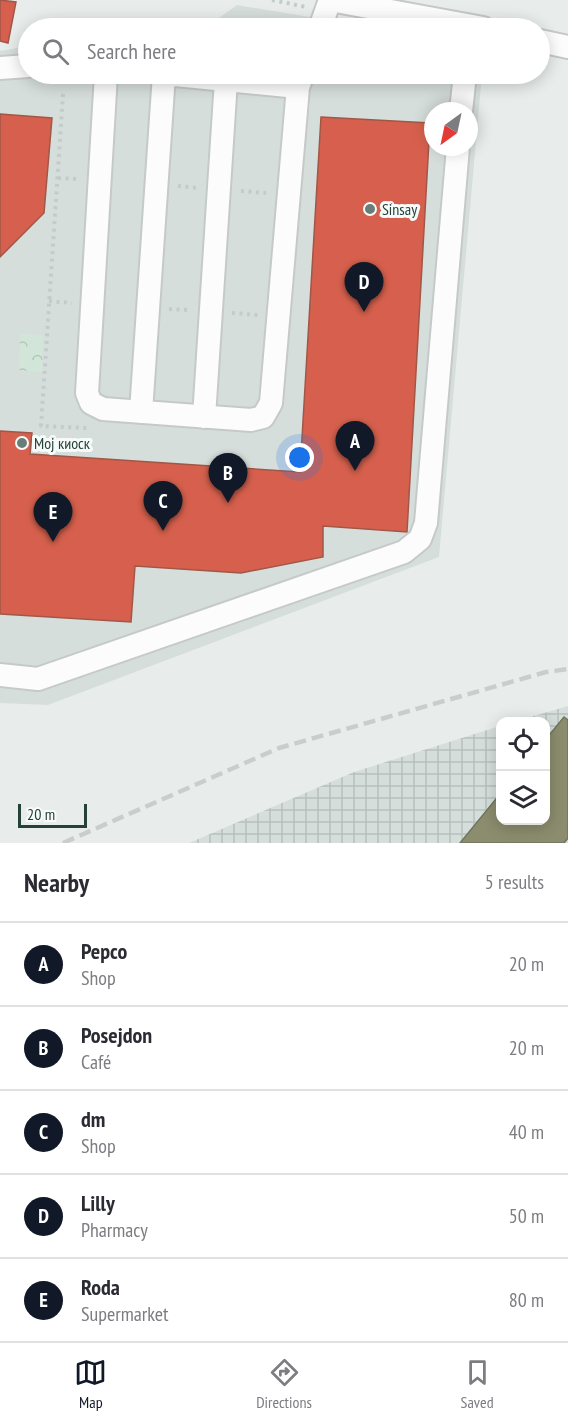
<!DOCTYPE html>
<meta charset="utf-8">
<style>
body{margin:0;font-family:"PT Sans Narrow",sans-serif;background:#f7f7f7;color:#2b2b33}
.controls{position:absolute;right:18px;bottom:18px;display:grid;overflow:hidden;border-radius:12px;box-shadow:0 3px 15px #0003}
.controls button{width:54px;height:54px;display:grid;place-items:center;padding:0;border:0;border-bottom:2px solid #e1e1e2;background:#fff;color:#2b2b33;font:30px sans-serif}
.compass{position:absolute;left:424px;top:102px;width:54px;height:54px;border-radius:50%;background:#fff;box-shadow:0 3px 15px #0003;rotate:213deg}
.scale{position:absolute;left:18px;bottom:15px;width:69px;box-sizing:border-box;padding-left:6px;border:3px solid #24423a;border-top:0;font-size:16px;line-height:21px;white-space:nowrap;color:#24423a;-webkit-text-stroke:4px #f7fbf9;paint-order:stroke}
.you{position:absolute;left:300px;top:458px;width:21px;height:21px;margin:-15px;border:4px solid #fff;border-radius:50%;background:#1a73e8;box-shadow:0 0 0 9px #1a73e833}
.badge{display:grid;place-items:center;width:39px;height:39px;border-radius:50%;background:#111827;color:#fff;font-size:20px;font-weight:700}
.pin{position:absolute;translate:-50% -50px;filter:drop-shadow(0 2px 3px #0008)}
.pin::after{content:'';position:absolute;top:32px;width:21px;height:18px;background:inherit;clip-path:polygon(0 0,100% 0,50% 100%)}
.list{margin:0;padding:0;list-style:none}
h2{display:flex;justify-content:space-between;align-items:center;height:78px;margin:0;padding:0 24px;font-size:26px}
h2 small{font-size:20px;font-weight:400;color:#7c7c81}
.list li{display:grid;grid-template-columns:39px 1fr auto;gap:18px;align-items:center;box-sizing:border-box;height:84px;padding:0 24px;border-top:2px solid #e1e1e2}
.list b{display:block;font-size:22px;white-space:nowrap}
.list p{margin:0;font-size:20px;white-space:nowrap;color:#7c7c81}
.list em{font-size:20px;font-style:normal;color:#7c7c81}
.icon{flex:none;width:33px;height:33px;fill:none;stroke:currentColor;stroke-width:2;stroke-linecap:round;stroke-linejoin:round}
.map{position:relative;flex:none;width:568px;height:843px;overflow:hidden}
.search{position:absolute;background:#fff;box-shadow:0 3px 15px #0003;left:18px;right:18px;top:18px;height:66px;display:flex;align-items:center;gap:15px;box-sizing:border-box;padding:0 21px;border-radius:33px;color:#7c7c81;font-size:22px}
.sheet{height:498px;background:#fff}
nav{display:flex;justify-content:space-around;align-items:center;box-sizing:border-box;height:84px;border-top:2px solid #e1e1e2;background:#fff;font-size:16px;color:#7c7c81}
nav a{display:grid;justify-items:center;gap:3px}
nav .on{color:#111827}
.map>svg:first-child{display:block}
.built{fill:#d6dedb;fill-rule:evenodd}
.industrial{fill:url(#industrial-grid)}
.forest{fill:url(#forest-crowns)}
.shops{fill:#d6604d;stroke:#a15747;stroke-width:1.5}
.industry{fill:#8c8c6e;stroke:#6d765e;stroke-width:1.5}
.lines{fill:none;stroke-linecap:round;stroke-linejoin:round}
.minor-casing{stroke:#c5cac8;stroke-width:26}
.path{stroke:#c3ccca;stroke-width:4;stroke-dasharray:3 4.5;stroke-linecap:butt}
.minor{stroke:#fcfcfc;stroke-width:22}
.rail{stroke:#c9cdcc;stroke-width:4.5;stroke-dasharray:12 6;stroke-linecap:butt}
.poi-dot{fill:#697e78;stroke:#f7fbf9;stroke-width:2}
.labels{text-anchor:middle;dominant-baseline:central;stroke-width:6;stroke-linejoin:round;paint-order:stroke}
.poi-label{font-size:16px;fill:#24423a;stroke:#f7fbf9;text-anchor:start}
</style>
<div class="map">
<svg width="568" height="843" viewBox="0 0 568 843">
<defs>
<pattern id="industrial-grid" width="8" height="8" patternUnits="userSpaceOnUse" patternTransform="scale(1.5)"><rect width="8" height="8" fill="#d6dedb"/><path d="M0 4h8M4 0v8" fill="none" stroke="#b8c0bd"/></pattern>
<pattern id="forest-crowns" width="20" height="18" patternUnits="userSpaceOnUse" patternTransform="scale(1.5)"><rect width="20" height="18" fill="#d1e6d8"/><path d="M2 6a3 3 0 1 1 6 0M12 15a3 3 0 1 1 6 0" fill="none" stroke="#b3c6ba"/></pattern>
</defs>
<rect width="100%" height="100%" fill="#e8edeb"/>
<path class="built" d="M237 5 376 28H205Z
M28 46V74H482L439 557 48 705 0 703V51ZM433 111H469V147H433Z"/>
<path class="industrial" d="M568 706V843H189L354 772 500 726V820H546V722L517 721Z"/>
<path class="forest" d="M20 334 43 335 42 372 19 370Z"/>
<path class="shops" d="M0 0 16 2 8 43 0 41Z
M0 114 52 118 44 213 0 257Z
M321 117 430 123 407 532 323 526V557L241 573 135 566 131 622 0 614V431L32 433 30 454 300 472Z"/>
<path class="industry" d="M564 717 568 720V838L564 843H460L500 794V820H546V739Z"/>
<g class="lines">
<g class="minor-casing">
<path id="minor" d="M330 0 483 28
M320 28 330 0
M540 41 568 47
M0 68 28 66
M106 74 87 393 91 403 103 409 251 420 263 417 271 403 298 87 303 74
M165 74 298 87
M461 111 465 74
M141 412 164 74
M204 417 226 80
M0 675 38 679 404 552 420 539 426 523 458 147"/>
</g>
<path class="path" d="M272 0 306 7
M63 94 41 426 88 428
M58 178 78 179
M178 186 197 188
M241 191 266 193
M49 301 72 303
M169 309 189 310
M232 313 258 315"/>
<use href="#minor" class="minor"/>
<path class="rail" d="M63 843 279 748 546 672 568 669"/>
</g>
<g class="poi-dot">
<circle cx="370" cy="209" r="6"/>
<circle cx="22" cy="443" r="6"/>
</g>
<g class="labels">
<g class="poi-label">
<text x="382" y="209">Sinsay</text>
<text x="34" y="443">Мој киоск</text>
</g>
</g>
</svg>
<div class="controls">
<button><svg class="icon" aria-label="locate" viewBox="0 0 24 24"><circle cx="12" cy="12" r="6"/><path d="M12 2v4M12 18v4M2 12h4M18 12h4"/></svg></button>
<button><svg class="icon" aria-label="layers" viewBox="0 0 24 24"><path d="M12 4l9 5-9 5-9-5zM3 14l9 5 9-5"/></svg></button>
</div>
<svg class="compass" viewBox="-18 -18 36 36"><path d="M0-13l5 13h-10z" fill="#e53935"/><path d="M0 13l5-13h-10z" fill="#7c7c81"/></svg>
<div class="scale">20 m</div>
<div class="you"></div>
<div class="pin badge" style="left:355px;top:471px">A</div>
<div class="pin badge" style="left:228px;top:503px">B</div>
<div class="pin badge" style="left:163px;top:531px">C</div>
<div class="pin badge" style="left:364px;top:312px">D</div>
<div class="pin badge" style="left:53px;top:542px">E</div>
<div class="search"><svg class="icon" aria-label="search" viewBox="0 0 24 24"><circle cx="10" cy="10" r="6"/><path d="M15 15l6 6"/></svg>Search here</div>
</div>
<section class="sheet">
<h2>Nearby<small>5 results</small></h2>
<ul class="list">
<li><span class="badge">A</span><div><b>Pepco</b><p>Shop</p></div><em>20 m</em></li>
<li><span class="badge">B</span><div><b>Posejdon</b><p>Café</p></div><em>20 m</em></li>
<li><span class="badge">C</span><div><b>dm</b><p>Shop</p></div><em>40 m</em></li>
<li><span class="badge">D</span><div><b>Lilly</b><p>Pharmacy</p></div><em>50 m</em></li>
<li><span class="badge">E</span><div><b>Roda</b><p>Supermarket</p></div><em>80 m</em></li>
</ul>
</section>
<nav>
<a class="on"><svg class="icon" aria-label="map" viewBox="0 0 24 24"><path d="M3 6l6-2 6 2 6-2v14l-6 2-6-2-6 2zM9 4v14M15 6v14"/></svg>Map</a>
<a><svg class="icon" aria-label="directions" viewBox="0 0 24 24"><path d="M12 3l9 9-9 9-9-9zM9 14v-3h6M13 9l2 2-2 2"/></svg>Directions</a>
<a><svg class="icon" aria-label="saved" viewBox="0 0 24 24"><path d="M7 4h10v16l-5-4-5 4z"/></svg>Saved</a>
</nav>
